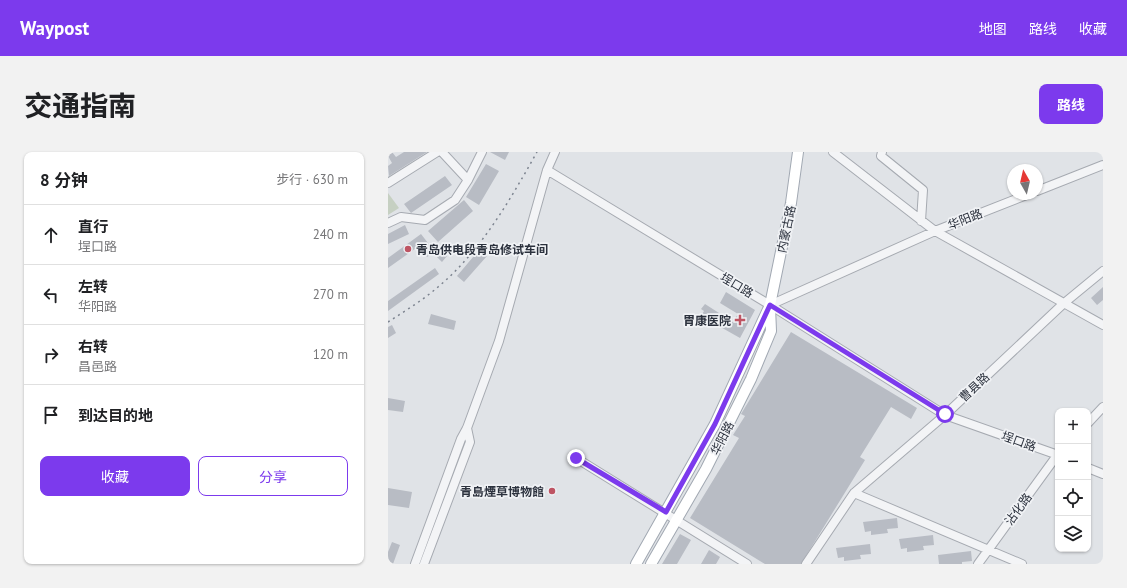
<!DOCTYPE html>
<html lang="zh">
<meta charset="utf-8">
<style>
body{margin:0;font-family:"PT Sans","Noto Sans SC",sans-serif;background:#f2f2f2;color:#202124}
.controls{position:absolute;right:12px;bottom:12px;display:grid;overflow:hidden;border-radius:8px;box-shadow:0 1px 3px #0004}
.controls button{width:36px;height:36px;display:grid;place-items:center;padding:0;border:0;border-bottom:1px solid #e0e0e0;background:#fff;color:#202124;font:20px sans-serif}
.compass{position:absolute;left:619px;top:12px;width:36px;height:36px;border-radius:50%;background:#fff;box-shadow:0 1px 3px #0004;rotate:352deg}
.stop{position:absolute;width:12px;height:12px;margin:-9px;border:3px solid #7c3aed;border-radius:50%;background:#fff}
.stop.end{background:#7c3aed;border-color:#fff;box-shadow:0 1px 4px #0008}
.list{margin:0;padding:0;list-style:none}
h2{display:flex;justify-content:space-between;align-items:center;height:52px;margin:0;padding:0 16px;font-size:17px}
h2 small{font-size:13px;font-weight:400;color:#757577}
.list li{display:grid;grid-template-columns:26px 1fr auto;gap:12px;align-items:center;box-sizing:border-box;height:60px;padding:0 16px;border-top:1px solid #e0e0e0}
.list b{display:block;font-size:15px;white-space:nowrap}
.list p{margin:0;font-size:13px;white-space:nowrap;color:#757577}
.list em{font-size:13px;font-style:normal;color:#757577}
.actions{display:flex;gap:8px;padding:12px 16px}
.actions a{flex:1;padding:9px 0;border:1px solid #7c3aed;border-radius:8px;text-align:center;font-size:14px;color:#7c3aed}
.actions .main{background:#7c3aed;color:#fff}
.icon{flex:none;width:22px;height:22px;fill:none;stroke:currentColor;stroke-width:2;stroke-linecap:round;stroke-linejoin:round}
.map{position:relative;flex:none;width:715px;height:412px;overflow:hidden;border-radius:8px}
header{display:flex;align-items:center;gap:24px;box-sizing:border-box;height:56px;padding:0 20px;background:#7c3aed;color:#fff}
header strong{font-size:19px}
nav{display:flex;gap:22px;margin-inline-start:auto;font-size:14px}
.intro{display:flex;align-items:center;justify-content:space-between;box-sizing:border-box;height:96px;padding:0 24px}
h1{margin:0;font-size:28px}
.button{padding:10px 18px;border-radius:8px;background:#7c3aed;color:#fff;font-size:14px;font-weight:700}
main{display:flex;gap:24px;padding:0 24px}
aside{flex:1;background:#fff;border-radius:8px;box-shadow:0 1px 3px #0004}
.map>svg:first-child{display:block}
.green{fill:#c6d0c2}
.building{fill:#b8bcc4}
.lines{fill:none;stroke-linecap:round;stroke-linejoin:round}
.minor-casing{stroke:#a6aab1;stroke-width:10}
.major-casing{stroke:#a1a8b2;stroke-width:12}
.minor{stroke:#f3f4f6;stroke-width:8}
.major{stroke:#fff;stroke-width:10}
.rail{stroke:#7c838f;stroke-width:1.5;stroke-dasharray:2 4;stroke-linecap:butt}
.route{stroke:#7c3aed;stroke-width:5}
.poi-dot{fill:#be5463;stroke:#f0f2f5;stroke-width:1.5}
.labels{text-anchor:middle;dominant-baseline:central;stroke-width:3.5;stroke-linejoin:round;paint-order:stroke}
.street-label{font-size:12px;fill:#2b313d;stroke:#f0f2f5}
.poi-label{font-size:12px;font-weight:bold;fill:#2b313d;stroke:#f0f2f5;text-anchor:end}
</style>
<header>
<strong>Waypost</strong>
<nav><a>地图</a><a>路线</a><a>收藏</a></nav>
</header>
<div class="intro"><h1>交通指南</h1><a class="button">路线</a></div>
<main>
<aside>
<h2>8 分钟<small>步行 · 630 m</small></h2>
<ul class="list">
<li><svg class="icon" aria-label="ahead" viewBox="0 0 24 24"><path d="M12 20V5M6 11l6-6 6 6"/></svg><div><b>直行</b><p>埕口路</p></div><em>240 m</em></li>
<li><svg class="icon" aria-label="left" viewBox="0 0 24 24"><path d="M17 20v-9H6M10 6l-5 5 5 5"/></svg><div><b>左转</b><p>华阳路</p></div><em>270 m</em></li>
<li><svg class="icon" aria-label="right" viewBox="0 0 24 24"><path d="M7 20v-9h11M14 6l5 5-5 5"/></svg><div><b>右转</b><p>昌邑路</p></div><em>120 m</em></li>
<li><svg class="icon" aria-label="arrive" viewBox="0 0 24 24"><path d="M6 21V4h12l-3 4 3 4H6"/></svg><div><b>到达目的地</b></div></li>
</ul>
<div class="actions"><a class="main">收藏</a><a>分享</a></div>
</aside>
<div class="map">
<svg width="715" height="412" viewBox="0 0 715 412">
<rect width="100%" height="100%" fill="#e0e3e7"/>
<path class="green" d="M0 41 11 56 0 63Z"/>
<path class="building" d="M0 0H4L8 5 16 0H39L1 24 0 14 4 11 0 4Z
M102 0H121L117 8Z
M98 12 111 19 91 53 78 45Z
M57 24 64 33 23 61 16 52Z
M76 48 85 59 50 90 40 79Z
M17 73 21 82 0 92V82Z
M33 82 47 100 39 105 31 94 0 116V106Z
M91 98 99 104 76 130 69 124Z
M55 99 59 104 54 110 49 105Z
M47 116 51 122 0 159V149Z
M715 135V148L709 153 703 146Z
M338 140 367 158 352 186 313 164 316 159 313 157 317 152 345 170 350 162 332 151Z
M43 162 68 169 66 178 40 172Z
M4 173 8 181 0 186V175Z
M403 180 529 256 523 267 503 255 472 305 477 308 413 412H377L302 366 351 286 345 283 357 264 353 262Z
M0 246 17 249 15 260 0 258Z
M0 336 24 340 21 356 0 353Z
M509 366 510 376 499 377 500 381 483 383V379L477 380 475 370Z
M292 382 303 388 289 412H274Z
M545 383 546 393 535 394 536 398 519 400V396L513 397 511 387Z
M4 390 12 393 5 412H0V400Z
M482 392 483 402 472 403 473 407 456 409V405L450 406 448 396Z
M321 398 332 405 328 412H313Z
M583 399 584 409 574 410V412H551L550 403Z"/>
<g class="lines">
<g class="minor-casing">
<path id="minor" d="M54 0 80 28
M445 0 547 79 715 173
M494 0 493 4 535 38 533 69
M159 18 382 153 557 263 670 303
M0 31 49 0
M649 39 715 13
M0 71 13 65 37 68 67 48 80 28 94 0
M382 153 547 79 641 42
M700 271 715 255
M188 306 359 412
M700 316 715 322
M466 341 634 412
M27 412 73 287 79 276 111 189 159 18 167 0
M36 412 82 290 79 276
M418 412 466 341 557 263 675 152 715 119
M590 412 670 302"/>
</g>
<g class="major-casing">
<path id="major" d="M248 412 327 272 382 153 403 51 410 0
M263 412 318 317 363 227 383 179 382 155"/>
</g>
<use href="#minor" class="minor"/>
<use href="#major" class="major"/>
<path class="rail" d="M0 170C17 159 35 148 50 135 93 99 122 48 149 0"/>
</g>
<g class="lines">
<path class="route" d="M188 306 278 360 327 272 382 153 557 262"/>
</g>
<g class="poi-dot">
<circle cx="20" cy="97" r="4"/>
<path d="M350 162h4v4h4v4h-4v4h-4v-4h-4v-4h4z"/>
<circle cx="164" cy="339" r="4"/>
</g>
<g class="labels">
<g class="street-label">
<text transform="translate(577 67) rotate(-21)">华阳路</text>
<text transform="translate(398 77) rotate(-78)">内蒙古路</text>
<text transform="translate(349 133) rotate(31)">埕口路</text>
<text transform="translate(586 235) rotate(-43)">曹县路</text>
<text transform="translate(334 286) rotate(-63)">华阳路</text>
<text transform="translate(631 289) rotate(20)">埕口路</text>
<text transform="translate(630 357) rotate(-54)">沾化路</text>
</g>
<g class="poi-label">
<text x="28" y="97" text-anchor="start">青岛供电段青岛修试车间</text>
<text x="343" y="168">胃康医院</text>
<text x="156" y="339">青島煙草博物館</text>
</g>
</g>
</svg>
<div class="controls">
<button>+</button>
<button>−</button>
<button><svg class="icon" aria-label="locate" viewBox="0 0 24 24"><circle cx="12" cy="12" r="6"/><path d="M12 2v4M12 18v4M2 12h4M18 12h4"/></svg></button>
<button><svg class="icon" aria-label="layers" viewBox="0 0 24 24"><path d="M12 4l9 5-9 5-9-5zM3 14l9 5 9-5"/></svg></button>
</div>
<svg class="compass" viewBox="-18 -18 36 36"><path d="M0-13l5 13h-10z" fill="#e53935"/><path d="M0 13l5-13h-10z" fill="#757577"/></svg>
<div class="stop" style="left:557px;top:262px"></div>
<div class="stop end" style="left:188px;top:306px"></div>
</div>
</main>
